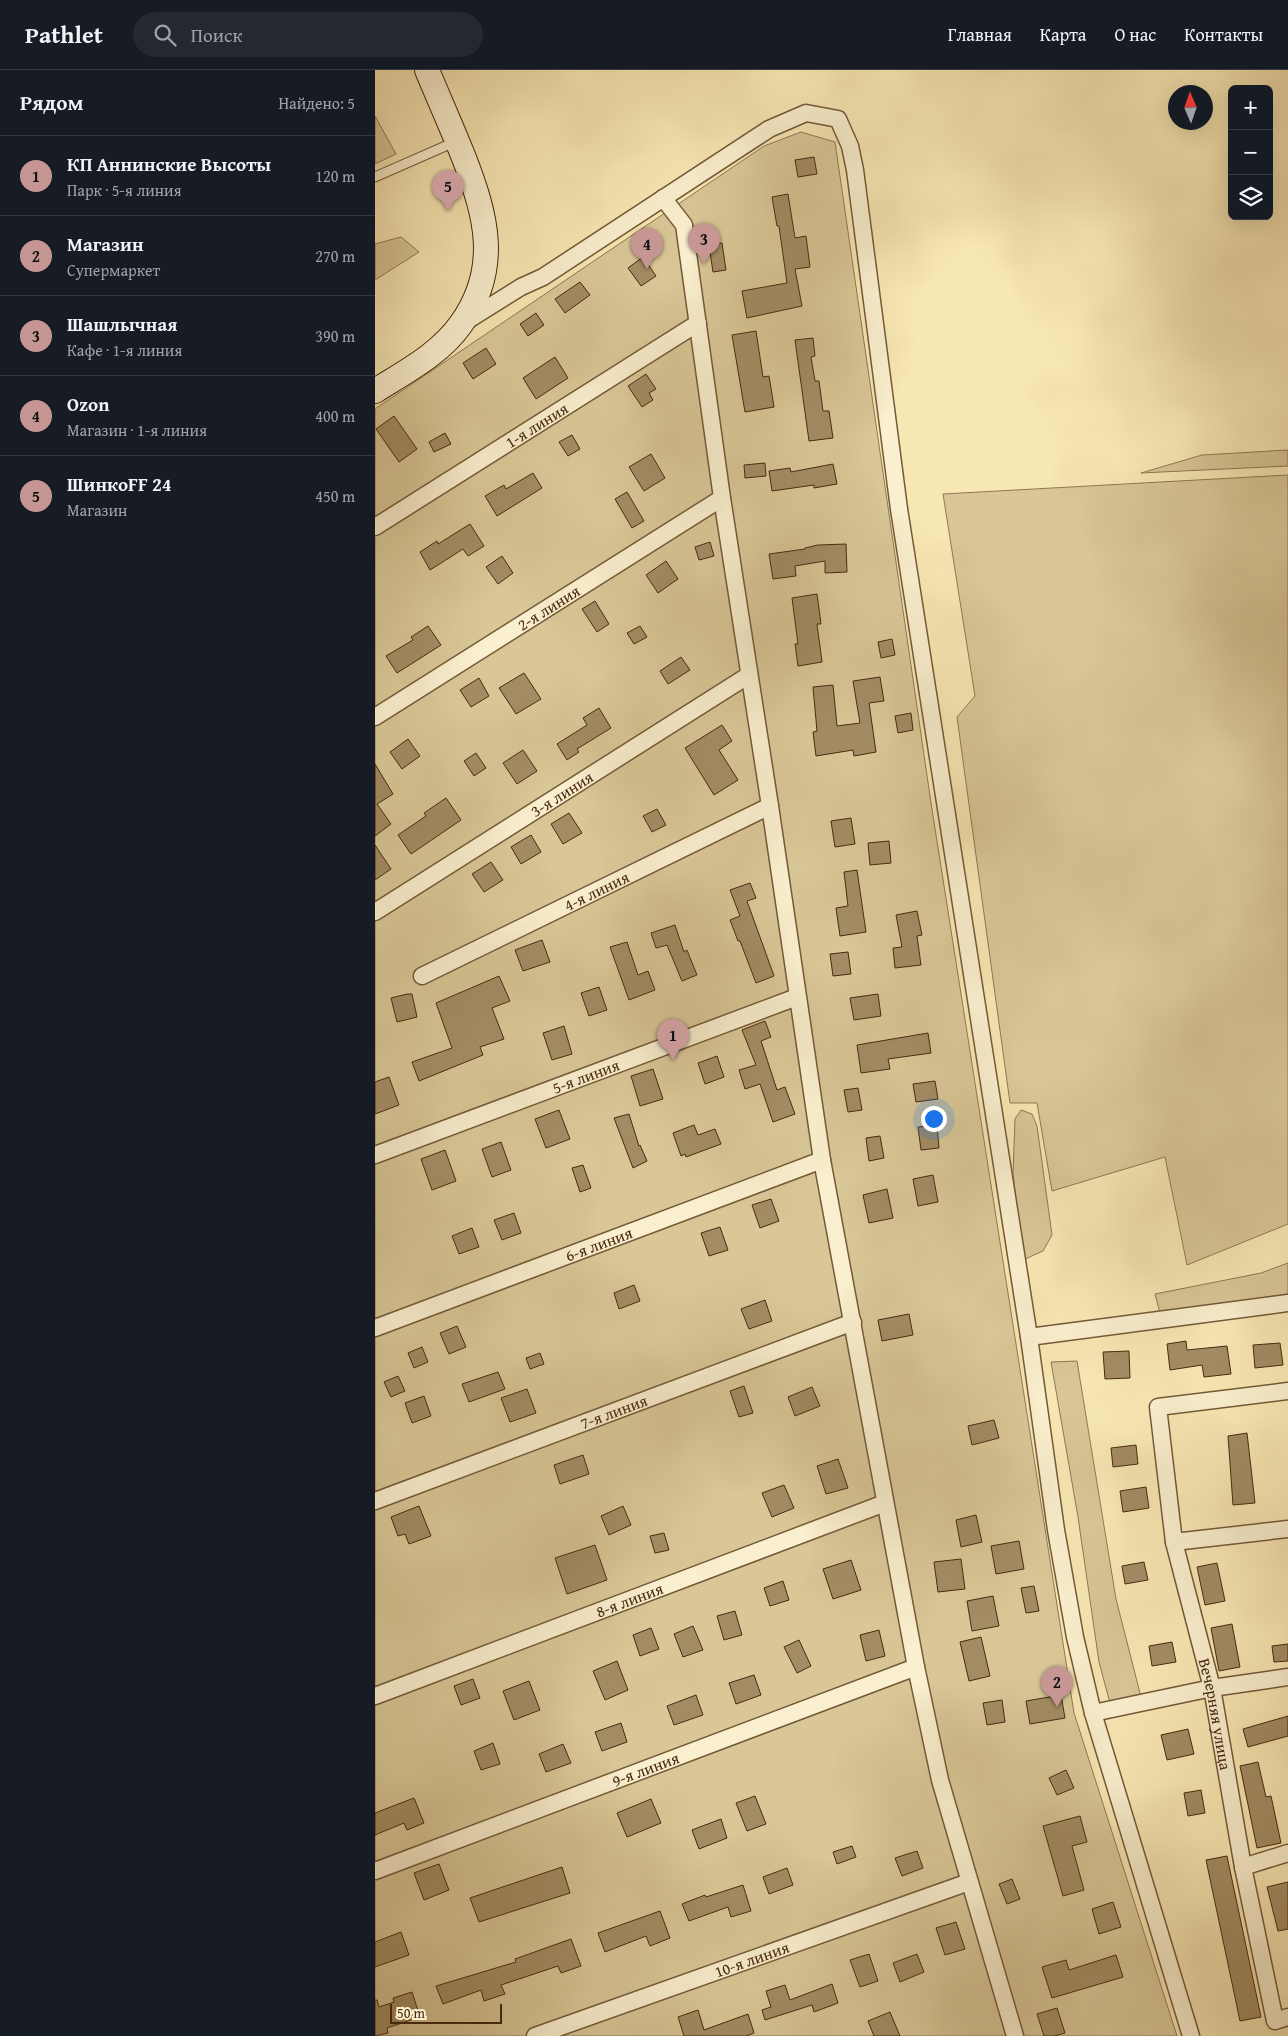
<!DOCTYPE html>
<html lang="ru">
<meta charset="utf-8">
<style>
body{margin:0;font-family:"Gentium Book Plus",serif;background:#242831;color:#f1f3f6}
.controls{position:absolute;right:15px;top:15px;display:grid;overflow:hidden;border-radius:8px;box-shadow:0 5px 20px #0002}
.controls button{width:45px;height:45px;display:grid;place-items:center;padding:0;border:0;border-bottom:1px solid #363941;background:#171b24;color:#f1f3f6;font:25px sans-serif}
.compass{position:absolute;left:793px;top:15px;width:45px;height:45px;border-radius:50%;background:#171b24;box-shadow:0 5px 20px #0002;rotate:358deg}
.scale{position:absolute;left:15px;bottom:12px;width:112px;box-sizing:border-box;padding-left:5px;border:2px solid #482a0f;border-top:0;font-size:14px;line-height:18px;white-space:nowrap;color:#482a0f;-webkit-text-stroke:4px #faefce;paint-order:stroke}
.you{position:absolute;left:558px;top:1048px;width:18px;height:18px;margin:-12px;border:4px solid #fff;border-radius:50%;background:#1a73e8;box-shadow:0 0 0 8px #1a73e833}
.badge{display:grid;place-items:center;width:32px;height:32px;border-radius:50%;background:#c59692;color:#111;font-size:16px;font-weight:700}
.pin{position:absolute;translate:-50% -41px;filter:drop-shadow(0 1px 2px #0008)}
.pin::after{content:'';position:absolute;top:26px;width:18px;height:15px;background:inherit;clip-path:polygon(0 0,100% 0,50% 100%)}
.list{margin:0;padding:0;list-style:none}
h2{display:flex;justify-content:space-between;align-items:center;height:65px;margin:0;padding:0 20px;font-size:21px}
h2 small{font-size:16px;font-weight:400;color:#9ea1a6}
.list li{display:grid;grid-template-columns:32px 1fr auto;gap:15px;align-items:center;box-sizing:border-box;height:80px;padding:0 20px;border-top:1px solid #363941}
.list b{display:block;font-size:19px;white-space:nowrap}
.list p{margin:0;font-size:16px;white-space:nowrap;color:#9ea1a6}
.list em{font-size:16px;font-style:normal;color:#9ea1a6}
.icon{flex:none;width:28px;height:28px;fill:none;stroke:currentColor;stroke-width:2;stroke-linecap:round;stroke-linejoin:round}
.map{position:relative;flex:none;width:913px;height:1966px;overflow:hidden}
header{display:flex;align-items:center;gap:30px;box-sizing:border-box;height:70px;padding:0 25px;background:#171b24;border-bottom:1px solid #363941}
header strong{font-size:24px}
nav{display:flex;gap:28px;margin-inline-start:auto;font-size:18px}
.search{width:350px;height:45px;background:#242831;display:flex;align-items:center;gap:12px;box-sizing:border-box;padding:0 18px;border-radius:28px;color:#9ea1a6;font-size:19px}
main{display:flex}
aside{flex:1;background:#171b24}
.map>svg:first-child{display:block}
.green{fill:#d9c797;stroke:#907853}
.building{fill:#a38c64;stroke:#482a0f}
.lines{fill:none;stroke-linecap:round;stroke-linejoin:round}
.lane-casing{stroke:#745938;stroke-width:11}
.street-casing{stroke:#745938;stroke-width:19}
.secondary-casing{stroke:#482a0f;stroke-width:26}
.lane{stroke:#faefce;stroke-width:9}
.street{stroke:#faefce;stroke-width:16}
.secondary{stroke:#faefce;stroke-width:24}
.labels{text-anchor:middle;dominant-baseline:central;stroke-width:4;stroke-linejoin:round;paint-order:stroke}
.street-label{font-size:16px;fill:#482a0f;stroke:#faefce}
</style>
<header>
<strong>Pathlet</strong>
<div class="search"><svg class="icon" aria-label="search" viewBox="0 0 24 24"><circle cx="10" cy="10" r="6"/><path d="M15 15l6 6"/></svg>Поиск</div>
<nav><a>Главная</a><a>Карта</a><a>О нас</a><a>Контакты</a></nav>
</header>
<main>
<aside>
<h2>Рядом<small>Найдено: 5</small></h2>
<ul class="list">
<li><span class="badge">1</span><div><b>КП Аннинские Высоты</b><p>Парк · 5-я линия</p></div><em>120 m</em></li>
<li><span class="badge">2</span><div><b>Магазин</b><p>Супермаркет</p></div><em>270 m</em></li>
<li><span class="badge">3</span><div><b>Шашлычная</b><p>Кафе · 1-я линия</p></div><em>390 m</em></li>
<li><span class="badge">4</span><div><b>Ozon</b><p>Магазин · 1-я линия</p></div><em>400 m</em></li>
<li><span class="badge">5</span><div><b>ШинкоFF 24</b><p>Магазин</p></div><em>450 m</em></li>
</ul>
</aside>
<div class="map">
<svg width="913" height="1966" viewBox="0 0 913 1966">
<rect width="100%" height="100%" fill="#f7e7b3"/>
<filter id="stains"><feTurbulence type="fractalNoise" baseFrequency=".004" numOctaves="4"/><feColorMatrix values="0 0 0 0 .2 0 0 0 0 .09 0 0 0 0 .02 0 0 0 .5 -.17"/></filter>
<radialGradient id="worn" r=".72"><stop offset=".6" stop-color="#630" stop-opacity="0"/><stop offset="1" stop-color="#630" stop-opacity=".3"/></radialGradient>
<path class="green" d="M0 46 21 84 0 94Z
M426 62 460 72 556 733 699 1643 802 1966H0V339L389 76Z
M26 167 44 182 0 210V174Z
M913 380V396L766 403 827 385Z
M913 405V1154L812 1195 790 1087 677 1121 662 1033H635L582 647 600 626 568 424Z
M646 1040 657 1044 662 1056 677 1165 668 1181 648 1190 638 1104 640 1049Z
M913 1193V1224L785 1243 780 1224 886 1203Z
M702 1291 741 1529 766 1627 735 1633 724 1592 703 1447 676 1292Z"/>
<path class="building" d="M439 87 442 104 423 107 420 90Z
M413 124 420 168 431 166 435 197 420 199 427 236 372 248 367 221 412 213 404 156H402L397 127Z
M347 173 351 200 338 202 334 175Z
M268 187 281 206 266 216 253 198Z
M205 212 215 225 190 243 180 229Z
M161 243 169 255 153 266 145 254Z
M381 261 388 307 394 306 399 337 370 342 357 265Z
M438 268 440 286 436 287 440 311H444L448 341H454L458 368 434 371 420 270Z
M111 278 121 294 98 309 88 293Z
M180 287 193 308 161 329 148 308Z
M271 304 281 319 274 323 278 330 267 337 253 316Z
M19 346 42 379 24 392 1 359Z
M70 363 76 374 59 382 54 372Z
M197 365 205 379 193 386 184 372Z
M276 384 290 408 269 421 254 397Z
M390 393 391 406 370 408 369 395Z
M458 394 462 414 439 418V415L397 421 394 401 415 398 416 402Z
M158 403 167 418 122 446 110 426 129 415 131 419Z
M252 422 269 451 257 458 240 429Z
M95 454 109 476 93 486 88 479 55 500 45 482 62 471 63 474Z
M335 472 339 486 324 490 320 477Z
M471 474 472 502 450 503V491L420 496 421 506 398 509 394 484 430 479V478L443 475Z
M127 486 138 503 123 514 111 497Z
M291 491 303 509 283 523 271 505Z
M442 524 446 554H442L447 592 423 596 420 574H423L417 528Z
M220 531 234 554 222 562 207 539Z
M53 556 66 575 22 603 11 586 38 570 36 567Z
M265 556 272 567 259 574 252 563Z
M517 569 520 585 506 588 503 572Z
M306 587 315 600 293 614 285 601Z
M149 603 166 629 141 644 124 618Z
M505 607 509 631 494 633 501 682 479 686 478 680 441 686 438 662 442 661 438 617 458 615 462 656 485 653 478 611Z
M104 608 114 626 96 637 85 620Z
M224 638 236 658 202 679 204 682 192 690 182 674 212 655 208 648Z
M536 643 538 660 523 663 520 646Z
M347 655 357 671 344 680 363 710 339 725 310 678Z
M33 669 45 686 27 699 15 682Z
M148 680 162 701 142 714 128 693Z
M101 683 111 698 99 706 89 691Z
M0 694 18 724 2 734 16 754 0 766Z
M71 728 86 750 36 784 23 765 51 746 49 743Z
M282 739 291 755 277 762 268 746Z
M194 743 207 763 188 774 176 754Z
M476 748 480 774 460 777 456 751Z
M156 765 166 782 146 794 136 777Z
M514 771 516 793 495 795 493 773Z
M0 775 16 799 0 810Z
M116 792 128 810 109 822 97 804Z
M482 800 491 862 465 866 461 838 473 836 469 802Z
M375 813 381 828 372 831 399 906 381 913 365 871H363L355 850 365 846 355 820Z
M542 841 547 865 542 866 546 895 520 898 518 878 527 877 521 845Z
M300 855 309 882 312 880 322 905 307 911 292 875 281 878 276 863Z
M167 870 175 892 148 901 140 880Z
M252 872 263 905 273 901 280 920 254 930 235 877Z
M473 882 476 904 458 906 455 884Z
M124 906 135 931 117 938 129 969 105 977 108 985 44 1011 37 992 77 978 61 933Z
M224 917 232 940 214 946 206 923Z
M32 924H37L42 947 22 952 16 928Z
M503 924 506 946 479 950 475 928Z
M390 951 396 967 386 971 402 1020 410 1017 420 1044 398 1052 385 1014 370 1019 364 1000 381 995 367 960Z
M189 956 197 984 177 990 168 963Z
M553 963 556 983 513 989 515 999 486 1003 482 975Z
M342 986 349 1007 330 1014 323 993Z
M278 999 288 1029 265 1036 256 1006Z
M14 1007 24 1035 0 1044V1012Z
M560 1011 563 1029 541 1032 538 1014Z
M483 1018 487 1040 473 1042 469 1020Z
M184 1040 195 1069 171 1078 160 1049Z
M254 1044 264 1076 265 1075 272 1091 258 1098 239 1048Z
M319 1055 323 1065 340 1059 346 1074 311 1087 310 1084 306 1086 298 1063Z
M562 1055 564 1078 546 1080 543 1057Z
M505 1066 509 1088 494 1091 491 1068Z
M126 1072 136 1100 117 1107 107 1079Z
M70 1080 81 1111 57 1120 46 1089Z
M208 1095 216 1118 205 1122 197 1098Z
M558 1105 563 1132 543 1136 538 1109Z
M512 1119 518 1148 494 1153 488 1125Z
M396 1129 404 1151 385 1158 377 1135Z
M139 1143 146 1163 127 1170 119 1150Z
M345 1157 353 1180 334 1186 326 1163Z
M97 1158 104 1177 84 1184 77 1166Z
M259 1215 265 1231 244 1239 239 1223Z
M390 1230 397 1251 374 1259 366 1239Z
M534 1244 538 1265 507 1271 503 1250Z
M82 1256 91 1277 74 1284 65 1263Z
M811 1271 812 1280 852 1276 856 1304 829 1307 827 1295 795 1300 792 1274Z
M905 1273 908 1295 880 1298 878 1275Z
M47 1277 53 1292 39 1298 33 1283Z
M754 1281 755 1308 730 1309 728 1282Z
M165 1283 169 1294 155 1299 151 1288Z
M123 1302 130 1319 94 1332 87 1314Z
M23 1306 30 1321 16 1327 9 1312Z
M369 1316 378 1343 364 1347 355 1321Z
M437 1317 445 1336 420 1346 413 1327Z
M152 1319 161 1343 135 1352 126 1328Z
M49 1326 56 1346 37 1353 30 1333Z
M619 1350 624 1368 597 1375 593 1356Z
M872 1363 880 1433 858 1435 853 1366Z
M761 1375 763 1394 738 1397 736 1378Z
M208 1385 214 1404 185 1414 179 1395Z
M463 1389 473 1418 451 1424 442 1396Z
M409 1415 419 1438 397 1447 387 1423Z
M771 1417 774 1438 748 1442 745 1421Z
M44 1436 56 1466 34 1474 30 1464 23 1466 16 1447Z
M248 1436 256 1455 234 1465 226 1446Z
M601 1445 607 1472 586 1477 581 1450Z
M289 1463 294 1480 280 1483 275 1466Z
M644 1471 649 1499 621 1504 616 1476Z
M220 1475 232 1510 192 1524 180 1488Z
M586 1489 590 1519 563 1522 559 1492Z
M476 1490 486 1520 458 1529 448 1499Z
M769 1492 773 1510 750 1514 747 1496Z
M842 1493 850 1531 830 1535 822 1497Z
M408 1511 414 1530 395 1536 389 1518Z
M659 1516 664 1541 651 1543 646 1518Z
M618 1526 624 1556 597 1561 592 1531Z
M360 1541 367 1565 349 1570 342 1546Z
M857 1554 865 1597 844 1601 836 1558Z
M318 1556 328 1580 308 1587 299 1564Z
M276 1558 284 1579 265 1586 258 1565Z
M504 1560 510 1586 491 1591 485 1565Z
M606 1567 615 1606 594 1611 585 1572Z
M424 1570 436 1596 422 1603 409 1577Z
M797 1572 801 1592 777 1596 774 1576Z
M913 1574V1591L899 1592 897 1576Z
M242 1591 253 1620 230 1630 218 1601Z
M379 1605 386 1625 361 1634 354 1613Z
M98 1609 105 1628 86 1635 79 1616Z
M154 1611 165 1640 139 1650 128 1621Z
M321 1625 328 1645 299 1655 292 1636Z
M686 1625 690 1648 655 1654 651 1631Z
M627 1630 630 1652 612 1655 608 1633Z
M913 1646V1666L873 1677 868 1659Z
M246 1653 252 1672 227 1681 220 1662Z
M813 1659 819 1684 792 1690 786 1665Z
M118 1673 125 1694 106 1700 99 1681Z
M188 1674 196 1693 171 1702 164 1684Z
M883 1692 891 1727 896 1726 906 1773 882 1778 865 1696Z
M691 1700 699 1718 682 1725 674 1708Z
M826 1720 830 1743 813 1746 809 1723Z
M380 1726 391 1754 372 1761 361 1733Z
M39 1728 49 1753 32 1760 29 1753 0 1765V1743Z
M276 1729 286 1753 252 1767 242 1743Z
M705 1746 712 1772 697 1776 709 1820 688 1826 668 1756Z
M346 1749 352 1768 324 1779 317 1760Z
M477 1776 481 1787 462 1794 458 1782Z
M542 1781 548 1798 527 1806 520 1788Z
M852 1786 886 1947 865 1951 831 1790Z
M64 1794 74 1820 49 1830 39 1803Z
M187 1797 195 1823 104 1852 95 1828Z
M412 1798 418 1815 394 1824 388 1807Z
M637 1809 645 1829 632 1834 624 1814Z
M913 1812V1859L903 1861 892 1817Z
M368 1815 376 1841 356 1847 353 1837 314 1851 307 1834 330 1825 331 1827Z
M738 1832 746 1857 724 1864 717 1839Z
M285 1841 295 1868 275 1876 271 1866 230 1882 223 1863Z
M581 1852 590 1879 570 1885 561 1858Z
M26 1862 34 1885 0 1897V1872Z
M196 1869 206 1896 186 1903 183 1896 126 1915 130 1924 109 1931 106 1920 68 1934 61 1916 141 1892 140 1889Z
M494 1884 503 1911 485 1917 475 1890Z
M542 1884 549 1902 525 1912 518 1893Z
M741 1885 748 1907 677 1928 667 1897 691 1890 694 1900Z
M457 1914 463 1933 439 1942 437 1935 390 1950 387 1940 396 1937 391 1921 410 1915 415 1930Z
M37 1922 45 1947 12 1958 13 1963 0 1966V1930H2L4 1937 19 1932 18 1928Z
M682 1938 690 1963 679 1966H669L662 1944Z
M323 1940 329 1960 373 1944 379 1963 371 1966H309L303 1947Z
M515 1942 525 1966H499L493 1951Z"/>
<g class="lines">
<g class="lane-casing">
<path id="lane" d="M0 107 82 71"/>
</g>
<g class="street-casing">
<g id="street">
<path d="M288 128 309 155 347 428 395 736 447 1090 541 1597 565 1710 640 1966"/>
<path d="M90 252 146 217 168 207 394 59 431 43 463 49 475 76 480 100 524 439 654 1267 681 1460 700 1567 718 1643 816 1966"/>
<path id="s1" d="M0 457 323 253"/>
<path id="s2" d="M0 647 347 428"/>
<path id="s3" d="M0 842 374 605"/>
<path id="s4" d="M47 906 395 736"/>
<path id="s5" d="M0 1085 422 927"/>
<path id="s6" d="M0 1258 447 1090"/>
<path d="M654 1267 913 1233"/>
<path id="s7" d="M913 1321 783 1337 799 1472 837 1618 868 1797 900 1951 913 1947"/>
<path id="s8" d="M0 1431 478 1252"/>
<path d="M799 1472 913 1459"/>
<path id="s9" d="M0 1626 510 1433"/>
<path d="M718 1643 837 1618 913 1607"/>
<path d="M868 1797 913 1783"/>
<path id="s10" d="M0 1801 541 1597"/>
<path id="s11" d="M160 1966 594 1812"/>
</g>
</g>
<g class="secondary-casing">
<path id="secondary" d="M0 321C30 302 65 284 86 254 126 198 111 145 89 88 77 58 64 29 52 0"/>
</g>
<use href="#lane" class="lane"/>
<use href="#street" class="street"/>
<use href="#secondary" class="secondary"/>
</g>
<g class="labels">
<g class="street-label">
<text stroke="none"><textPath href="#s1" startOffset="191">1-я линия</textPath></text>
<text stroke="none"><textPath href="#s2" startOffset="205">2-я линия</textPath></text>
<text stroke="none"><textPath href="#s3" startOffset="221">3-я линия</textPath></text>
<text stroke="none"><textPath href="#s4" startOffset="194">4-я линия</textPath></text>
<text stroke="none"><textPath href="#s5" startOffset="225">5-я линия</textPath></text>
<text stroke="none"><textPath href="#s6" startOffset="239">6-я линия</textPath></text>
<text stroke="none"><textPath href="#s8" startOffset="255">7-я линия</textPath></text>
<text stroke="none"><textPath href="#s9" startOffset="272">8-я линия</textPath></text>
<text stroke="none"><textPath href="#s7" startOffset="444">Вечерняя улица</textPath></text>
<text stroke="none"><textPath href="#s10" startOffset="289">9-я линия</textPath></text>
<text stroke="none"><textPath href="#s11" startOffset="230">10-я линия</textPath></text>
</g>
</g>
<rect width="100%" height="100%" filter="url(#stains)"/>
<rect width="100%" height="100%" fill="url(#worn)"/>
</svg>
<div class="controls">
<button>+</button>
<button>−</button>
<button><svg class="icon" aria-label="layers" viewBox="0 0 24 24"><path d="M12 4l9 5-9 5-9-5zM3 14l9 5 9-5"/></svg></button>
</div>
<svg class="compass" viewBox="-18 -18 36 36"><path d="M0-13l5 13h-10z" fill="#e53935"/><path d="M0 13l5-13h-10z" fill="#9ea1a6"/></svg>
<div class="scale">50 m</div>
<div class="you"></div>
<div class="pin badge" style="left:298px;top:990px">1</div>
<div class="pin badge" style="left:682px;top:1637px">2</div>
<div class="pin badge" style="left:329px;top:194px">3</div>
<div class="pin badge" style="left:272px;top:199px">4</div>
<div class="pin badge" style="left:73px;top:141px">5</div>
</div>
</main>
